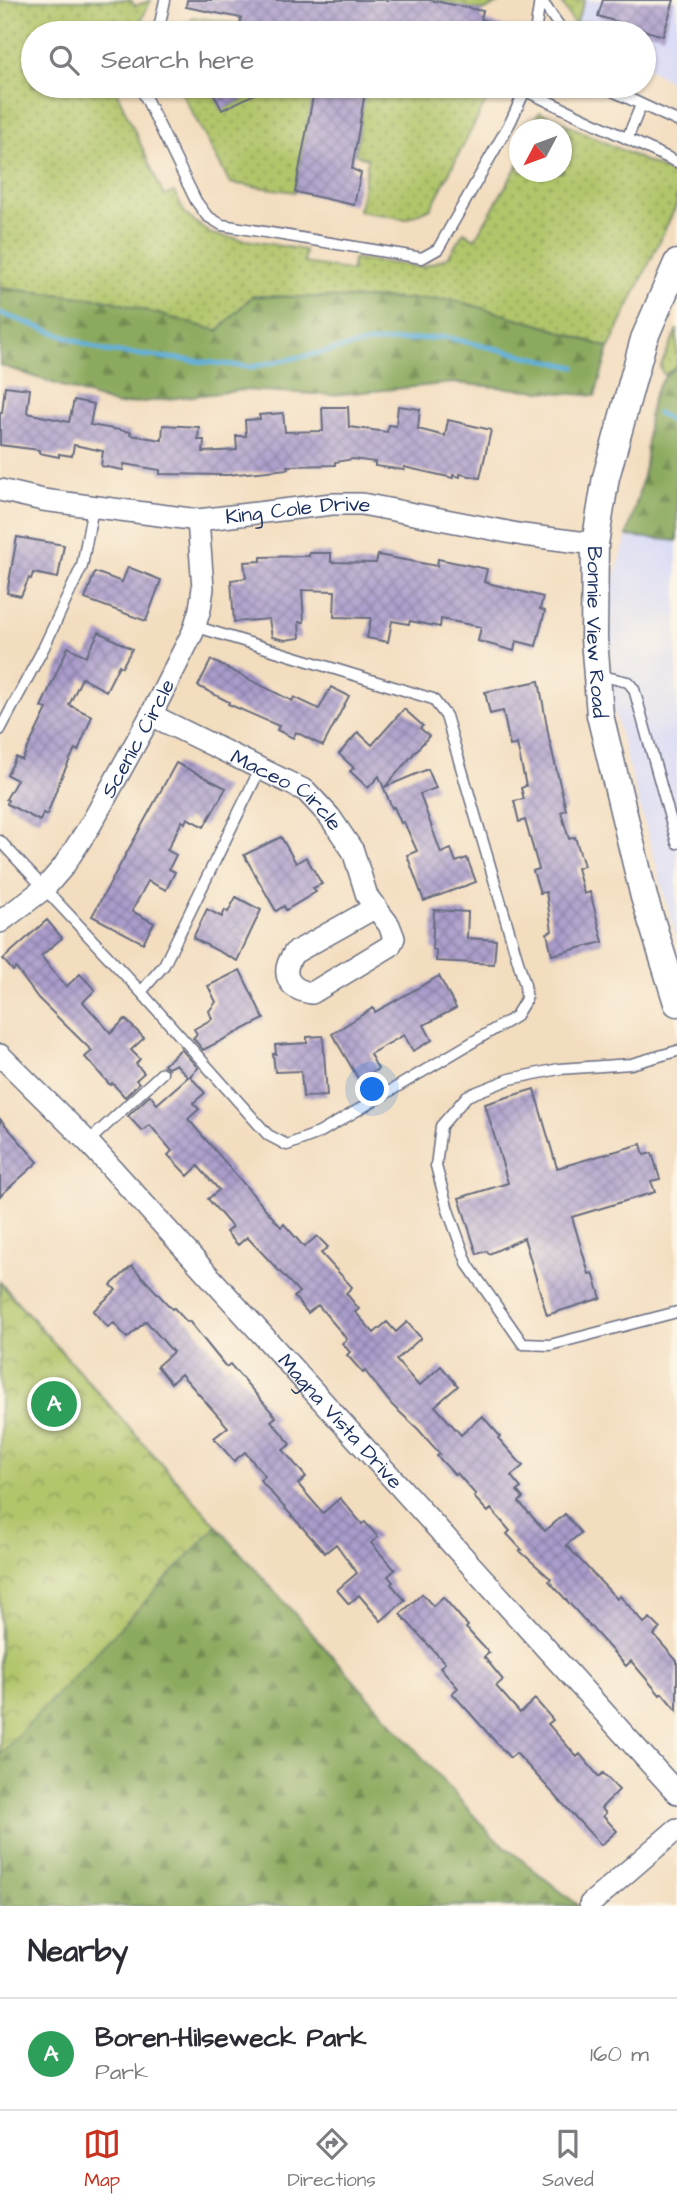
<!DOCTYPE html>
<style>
body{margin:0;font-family:"Architects Daughter",sans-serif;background:#f2f2f3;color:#2b2b33}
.compass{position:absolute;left:509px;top:119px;width:63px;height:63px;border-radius:50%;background:#fff;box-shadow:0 2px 5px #0004;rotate:229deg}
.you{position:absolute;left:373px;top:1090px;width:24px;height:24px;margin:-18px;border:5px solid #fff;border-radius:50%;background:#1a73e8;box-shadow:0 0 0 10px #1a73e833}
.badge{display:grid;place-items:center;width:46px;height:46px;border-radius:50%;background:#c8321e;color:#fff;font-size:23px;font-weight:700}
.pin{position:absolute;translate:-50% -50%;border:4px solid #fff;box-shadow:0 2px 7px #0006}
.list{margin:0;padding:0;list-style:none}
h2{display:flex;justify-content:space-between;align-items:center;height:91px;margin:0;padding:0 28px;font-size:30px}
h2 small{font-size:23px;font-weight:400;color:#7c7c81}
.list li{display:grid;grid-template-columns:46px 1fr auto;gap:21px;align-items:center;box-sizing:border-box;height:112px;padding:0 28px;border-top:2px solid #e1e1e2}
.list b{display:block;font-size:26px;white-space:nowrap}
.list p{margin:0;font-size:23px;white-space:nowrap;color:#7c7c81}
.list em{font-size:23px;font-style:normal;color:#7c7c81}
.icon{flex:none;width:38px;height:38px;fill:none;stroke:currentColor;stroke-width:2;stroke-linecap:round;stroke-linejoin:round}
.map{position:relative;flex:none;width:677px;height:1906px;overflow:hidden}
.search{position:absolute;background:#fff;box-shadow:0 2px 5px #0004;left:21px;right:21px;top:21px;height:77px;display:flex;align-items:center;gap:18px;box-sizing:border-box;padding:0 24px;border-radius:38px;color:#7c7c81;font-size:26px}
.sheet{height:203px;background:#fff}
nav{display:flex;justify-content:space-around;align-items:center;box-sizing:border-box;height:98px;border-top:2px solid #e1e1e2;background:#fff;font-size:19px;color:#7c7c81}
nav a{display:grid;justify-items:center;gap:4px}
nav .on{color:#c8321e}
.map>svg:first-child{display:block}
.built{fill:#d5d8f9}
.grass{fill:url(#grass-dots);stroke:#667a64;stroke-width:2}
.forest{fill:url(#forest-firs);stroke:#546c5e;stroke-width:2}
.park{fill:url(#park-crowns);stroke:#667a64;stroke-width:2}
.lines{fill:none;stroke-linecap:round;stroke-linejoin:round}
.stream{stroke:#61b0db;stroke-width:5}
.building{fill:url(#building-cross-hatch)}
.service-casing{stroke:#676c80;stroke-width:13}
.minor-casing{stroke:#676c80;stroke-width:24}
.tertiary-casing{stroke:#676c80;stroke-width:29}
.service{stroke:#fff;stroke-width:10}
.minor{stroke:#fff;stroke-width:21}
.tertiary{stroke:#fff;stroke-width:26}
.labels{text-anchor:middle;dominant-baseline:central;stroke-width:5;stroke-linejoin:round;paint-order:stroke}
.street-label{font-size:21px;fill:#1b2f5e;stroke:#fcf5e5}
</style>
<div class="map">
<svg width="677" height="1906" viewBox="0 0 677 1906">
<defs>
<pattern id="grass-dots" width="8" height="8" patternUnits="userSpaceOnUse" patternTransform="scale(1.75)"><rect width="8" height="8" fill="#b1c56a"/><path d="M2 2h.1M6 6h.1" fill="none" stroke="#8fa05a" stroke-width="1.8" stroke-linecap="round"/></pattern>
<pattern id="forest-firs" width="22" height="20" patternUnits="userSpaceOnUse" patternTransform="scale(1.75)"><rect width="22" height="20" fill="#8caa5e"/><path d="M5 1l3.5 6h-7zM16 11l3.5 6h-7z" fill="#728b51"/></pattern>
<pattern id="park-crowns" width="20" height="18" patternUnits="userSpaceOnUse" patternTransform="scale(1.75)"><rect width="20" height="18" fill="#b1c56a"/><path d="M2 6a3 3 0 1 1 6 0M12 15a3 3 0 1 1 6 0" fill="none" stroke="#8fa05a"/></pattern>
<pattern id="building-cross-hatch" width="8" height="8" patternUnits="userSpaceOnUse" patternTransform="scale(1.75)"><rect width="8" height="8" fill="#aa9ccb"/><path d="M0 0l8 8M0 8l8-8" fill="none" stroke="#8a80a8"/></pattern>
</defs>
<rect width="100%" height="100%" fill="#fcf5e5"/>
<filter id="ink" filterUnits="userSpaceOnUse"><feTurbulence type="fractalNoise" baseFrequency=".0143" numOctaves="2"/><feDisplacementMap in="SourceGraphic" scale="14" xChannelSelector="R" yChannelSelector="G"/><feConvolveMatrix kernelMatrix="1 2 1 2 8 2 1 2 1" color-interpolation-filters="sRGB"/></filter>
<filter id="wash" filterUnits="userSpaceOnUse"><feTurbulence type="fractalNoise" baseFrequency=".00686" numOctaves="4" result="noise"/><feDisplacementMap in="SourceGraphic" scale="28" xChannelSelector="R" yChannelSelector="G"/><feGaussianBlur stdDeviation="1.57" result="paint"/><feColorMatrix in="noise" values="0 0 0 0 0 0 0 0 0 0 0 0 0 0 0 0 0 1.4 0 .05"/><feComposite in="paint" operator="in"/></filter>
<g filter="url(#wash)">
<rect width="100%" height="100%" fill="#f3ddbf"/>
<path class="built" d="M585 0H677V85L644 66V33H588L575 26Z
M627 536 677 541V941L611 700V591Z"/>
<path class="grass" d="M0 0H131L135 6 151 0 139 25 121 33H33V86H114L164 196 174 192 186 215 211 234 305 250 304 263 352 271 353 259 423 267 448 257 464 232 475 239 519 163 520 172H562V130L527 129 540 112 677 176V204L609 348 454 300 252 296 218 331 108 300 0 288Z
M430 0H505L483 11Z
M560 0H585L575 26Z
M193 17 240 24 238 33H183Z
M178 86H210L222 110 271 86H315L295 192 230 183Z
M366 86H494L431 208 406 219 359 211 368 159 355 154Z
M677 329V366L664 375 660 368Z"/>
<path class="forest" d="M0 288 108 300 218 331 252 296 454 300 541 325 609 348 595 396 454 383 333 395 243 390 117 405 0 365Z
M677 366V541L627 536C633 513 641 489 645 466 650 429 642 391 677 366Z
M0 1282 492 1836 579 1906H0Z"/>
<path class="park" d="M0 1283 217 1526 0 1754Z"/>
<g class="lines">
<path class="stream" d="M0 313 105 351 251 367 368 343 445 337 575 367
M658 413 677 425"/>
</g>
<g id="blocks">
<path class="building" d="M187 0H430L483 11 481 19 516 31 515 33H259L268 29 240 24 241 18 186 7Z
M603 0H674L663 36 598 16Z
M210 86H271L222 110Z
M315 86H366L352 169 361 173 354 205 295 192Z
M5 386 30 389 27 413 69 422 74 400 94 404 90 425 131 432 130 435 162 440 163 425 199 427 198 440H204L203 452 237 450 236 436H246L245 420 260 419 259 415 283 413 285 432 323 431 322 407H348L349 427 387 432 389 425 396 426 398 406 420 409 418 429 445 436 448 420 491 430 480 478 460 474V477L453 475V478L404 467V470L375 466V462L353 459 335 462V465L287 466 288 469 227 475 160 474V470L124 464 123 470 101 466 103 451 74 445 72 456 59 454V457L39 453V450L0 445V412L2 413Z
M17 537 64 545 58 578 33 573 31 579 29 578 21 596 7 593Z
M309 553H331V562L376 563 378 555 437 566 438 559 487 569 484 582 543 597 540 609 545 611 536 646 516 641 514 651 478 641 481 627 441 619 440 627 410 621 409 624 392 621 388 642 367 638 371 618 334 617 335 591 302 590 304 622H299L300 638 285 640 272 637 269 619 234 622 231 580 246 578 244 562 261 561V557L309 556Z
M128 567 161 580 146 621 85 599 95 572 122 582Z
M99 632 132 649 122 667 119 665 106 691 82 678 69 705 92 716 78 751 75 749 60 780 47 815 43 813 40 821 7 804 8 800 6 799 17 780 7 775 16 757 22 760 47 709 41 707 68 647 86 656Z
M211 660 292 701 294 697 319 709 331 687 349 696 323 746 296 732 293 738 277 730 279 726 228 704 229 702 198 686Z
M539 681 549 738 566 810 561 812 569 839 575 837 584 866 577 868 584 894 590 892 603 942 552 955 547 933 552 931 546 892 540 893 533 871 539 869 525 820 519 822 514 801 524 799 521 788 526 786 517 744 510 746 503 711 490 714 485 692Z
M404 709 423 726 420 728 429 736 385 787 428 769 436 788 420 794 441 853 451 849 456 862 467 858 476 882 424 901 407 855 417 851 404 822 401 823 394 807 392 808 379 776 368 788 350 771 354 768 339 754 358 732 372 745Z
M176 763 226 788 204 827 187 818 185 823 182 821 167 850 176 855 169 869 175 872 166 890 148 881 132 911 154 923 143 943 92 916Z
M281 837 296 863 306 857 322 884 313 888 316 892 286 910 284 906 276 911 244 855Z
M236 897 261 910 237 961 193 938 207 909 222 917 225 910 228 912Z
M434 910 468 912 467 938 496 940 494 964 436 961V950L432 949Z
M47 920 62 938 41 956 66 987 80 974 95 990 83 1002 111 1033 125 1019 144 1038 131 1050 140 1059 136 1064 144 1073 136 1080 139 1083 125 1097 112 1083 110 1085 85 1057 92 1051 38 998 16 968 13 971 3 959Z
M240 970 264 1019 203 1050 193 1038 197 1034 194 1029 212 1019 209 1011 216 1002 208 986Z
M439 976 456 1008 424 1025 432 1040 413 1051 404 1035 370 1054 378 1069 359 1080 332 1034 373 1008 375 1012Z
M323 1036 327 1096 303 1097 301 1071 275 1072 273 1054H276L275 1045 307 1043V1037Z
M181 1049 198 1068 190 1076 205 1093 193 1103 199 1109 188 1119 281 1227 284 1224 304 1247 317 1236 328 1247 321 1253 352 1287 346 1293 359 1309 355 1312 374 1333 387 1322 396 1332 407 1322 421 1338 396 1360 419 1386 441 1366 458 1386 435 1406 461 1435 482 1416 500 1436 498 1438 523 1466 511 1476 521 1488 517 1491 523 1498 519 1502 545 1531 565 1514 581 1533 566 1545 617 1599 620 1596 644 1623 650 1618 660 1628 654 1635 677 1661V1711L662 1693 660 1695 631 1661 626 1666 549 1581 551 1579 520 1551 522 1550 507 1534 510 1531 491 1509 488 1512 474 1497 476 1495 457 1473 455 1475 437 1456 440 1454 418 1429 392 1405 365 1371 363 1373 347 1355 350 1352 342 1343 347 1339 318 1305 308 1313 294 1297 299 1292 247 1237 238 1245 226 1232 232 1227 208 1199 219 1190 198 1166 188 1176 168 1155 172 1151 150 1125 142 1131 128 1116 150 1095 157 1104 188 1077 176 1064 168 1068 164 1065Z
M534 1089 557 1168 641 1144 644 1155 652 1153 660 1179 651 1181 655 1192 572 1217 589 1274 593 1273 601 1298 547 1315 524 1238 489 1254 487 1251 477 1254 459 1198 508 1183 485 1104Z
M0 1119 38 1162 0 1196Z
M132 1266 172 1309 174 1308 187 1322 189 1321 226 1367 230 1364 276 1417 271 1421 291 1444 283 1450 306 1477 298 1484 323 1513 340 1498 362 1524 365 1522 378 1537 371 1543 395 1570 388 1576 393 1582 391 1584 405 1600 381 1621 359 1595 349 1604 337 1590 357 1573 336 1544 325 1553 260 1480 265 1476 245 1452 234 1461 214 1438 228 1427 181 1374 171 1383 157 1366 173 1352 146 1321 127 1338 114 1323 108 1327 93 1311 116 1290 111 1285Z
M422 1594 433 1606 443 1597 468 1626 466 1628 489 1653 484 1657 503 1680 496 1686 520 1713 535 1699 553 1720 548 1724 577 1757 580 1754 599 1777 603 1773 619 1790 601 1808 606 1813 603 1816 617 1831 601 1845 516 1753 510 1758 452 1693 458 1688 440 1667 445 1663 400 1614Z"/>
</g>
</g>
<g filter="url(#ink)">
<use href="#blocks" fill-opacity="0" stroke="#676c80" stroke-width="2"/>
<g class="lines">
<g class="service-casing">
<path id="service" d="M541 0 564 33
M158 33 165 0
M535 33 540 0
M140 86 196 201 207 216 222 225 422 258 438 249 511 121 527 86
M602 86 677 121
M526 91 677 162
M627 139 641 105
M598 675 628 682 634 689 677 843
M0 730 43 649 82 566 93 507
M0 841 141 992 268 1135 287 1145 319 1133 515 1017 526 999 525 985 446 716 433 699 194 626
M141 992 164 965 261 767
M677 1051 631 1064 559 1069 510 1079 467 1096 441 1126 436 1166 448 1210 468 1265 523 1344 550 1345 677 1312
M88 1142 162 1073"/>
</g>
<g class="minor-casing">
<g id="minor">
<path id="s1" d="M0 490 43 500 198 520 332 504H362L523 535 595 544"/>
<path id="s2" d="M151 715 306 791 330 817 353 851 367 896 389 925 394 938 390 946 312 993C289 990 279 974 294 953L376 907"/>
<path id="s3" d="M0 922 45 888 63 867 91 824 151 715 193 632 200 609 203 588 198 520"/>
<path id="s4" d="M0 1055 88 1142 677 1793"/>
<path d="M590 1904 677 1829"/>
</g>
</g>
<g class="tertiary-casing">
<g id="tertiary">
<path id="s5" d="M677 263 644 339 606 477 595 544 594 638 600 715 644 897 677 1003"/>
</g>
</g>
<use href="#service" class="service"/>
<use href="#minor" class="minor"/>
<use href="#tertiary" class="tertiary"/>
</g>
</g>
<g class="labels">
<g class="street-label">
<text stroke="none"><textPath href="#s1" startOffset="301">King Cole Drive</textPath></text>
<text stroke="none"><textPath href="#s5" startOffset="382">Bonnie View Road</textPath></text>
<text stroke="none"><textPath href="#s3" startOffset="233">Scenic Circle</textPath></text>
<text stroke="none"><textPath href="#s2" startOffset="156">Maceo Circle</textPath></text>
<text stroke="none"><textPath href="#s4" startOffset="500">Magna Vista Drive</textPath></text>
</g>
</g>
</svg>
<svg class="compass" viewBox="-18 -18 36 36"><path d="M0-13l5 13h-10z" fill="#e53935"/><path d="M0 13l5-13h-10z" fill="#7c7c81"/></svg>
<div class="you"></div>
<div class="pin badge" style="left:54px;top:1404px;background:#2e9e5b">A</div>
<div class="search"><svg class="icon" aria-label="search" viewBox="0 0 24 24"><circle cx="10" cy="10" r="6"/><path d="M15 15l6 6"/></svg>Search here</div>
</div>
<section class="sheet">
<h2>Nearby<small></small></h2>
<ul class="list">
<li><span class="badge" style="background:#2e9e5b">A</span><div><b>Boren-Hilseweck Park</b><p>Park</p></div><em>160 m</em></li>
</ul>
</section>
<nav>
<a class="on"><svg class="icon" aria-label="map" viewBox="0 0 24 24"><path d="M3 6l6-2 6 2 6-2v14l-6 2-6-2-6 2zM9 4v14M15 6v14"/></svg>Map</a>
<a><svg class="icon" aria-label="directions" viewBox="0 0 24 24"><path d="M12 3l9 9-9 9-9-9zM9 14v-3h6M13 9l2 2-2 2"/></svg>Directions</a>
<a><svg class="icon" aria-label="saved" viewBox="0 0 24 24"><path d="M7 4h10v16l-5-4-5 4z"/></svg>Saved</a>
</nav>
